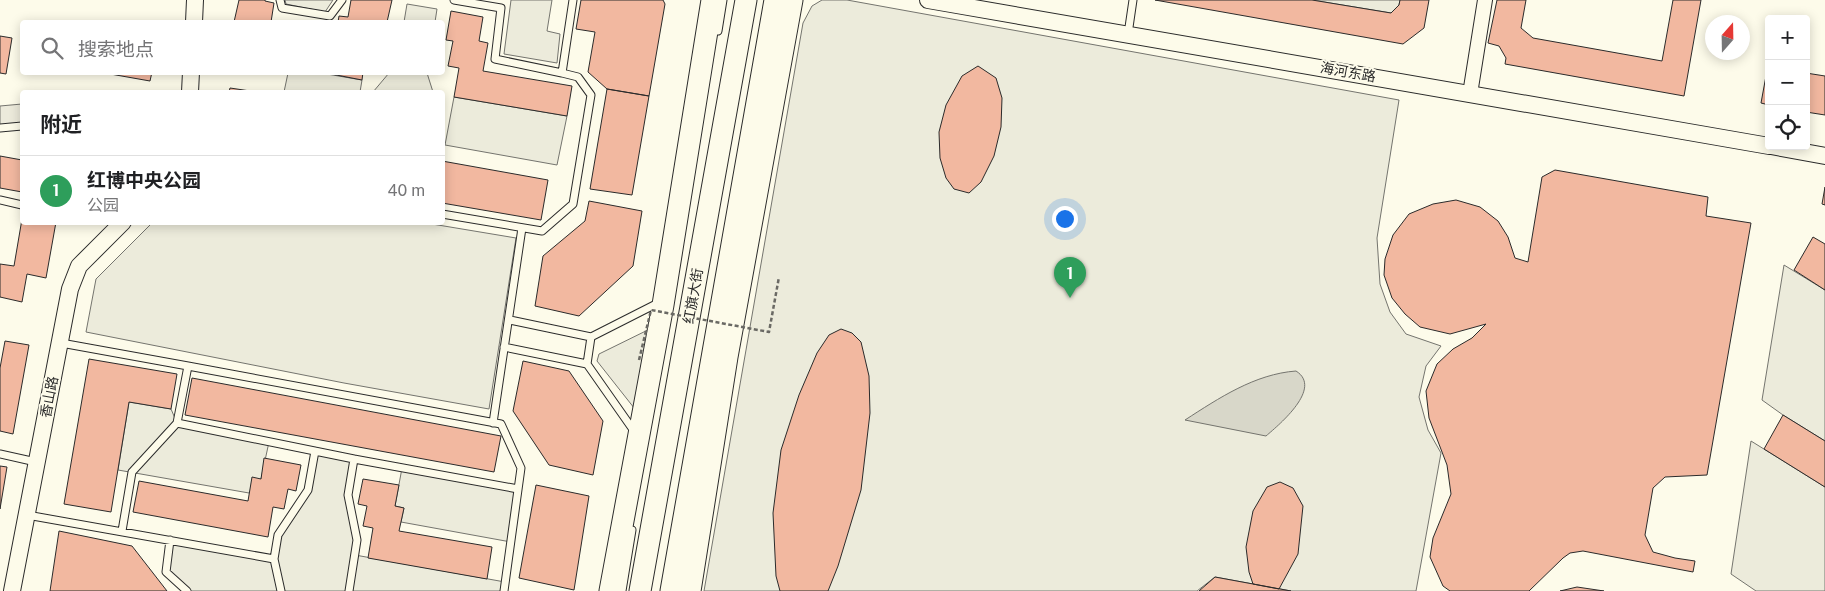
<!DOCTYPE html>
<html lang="zh">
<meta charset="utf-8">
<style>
body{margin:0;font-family:"Public Sans","Noto Sans SC",sans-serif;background:#f6f6f6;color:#202124}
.controls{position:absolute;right:15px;top:15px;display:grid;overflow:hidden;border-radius:5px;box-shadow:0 2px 12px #0003}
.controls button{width:45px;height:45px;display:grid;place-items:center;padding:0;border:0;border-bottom:1px solid #e0e0e0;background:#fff;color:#202124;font:25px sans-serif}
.compass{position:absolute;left:1705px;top:15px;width:45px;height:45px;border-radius:50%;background:#fff;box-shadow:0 2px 12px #0003;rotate:20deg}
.you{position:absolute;left:1064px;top:218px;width:18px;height:18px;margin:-12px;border:4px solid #fff;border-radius:50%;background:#1a73e8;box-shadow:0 0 0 8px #1a73e833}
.badge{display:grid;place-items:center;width:32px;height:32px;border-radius:50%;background:#0f766e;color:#fff;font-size:16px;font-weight:700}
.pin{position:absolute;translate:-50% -41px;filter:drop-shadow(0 1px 2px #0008)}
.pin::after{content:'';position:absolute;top:26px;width:18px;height:15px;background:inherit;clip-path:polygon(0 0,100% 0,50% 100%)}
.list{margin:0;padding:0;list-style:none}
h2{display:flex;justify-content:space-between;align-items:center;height:65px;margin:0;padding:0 20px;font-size:21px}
h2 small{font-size:16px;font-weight:400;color:#757577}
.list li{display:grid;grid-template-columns:32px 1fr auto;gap:15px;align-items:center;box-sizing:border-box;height:70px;padding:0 20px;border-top:1px solid #e0e0e0}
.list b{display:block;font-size:19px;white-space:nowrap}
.list p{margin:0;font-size:16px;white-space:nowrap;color:#757577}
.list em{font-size:16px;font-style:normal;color:#757577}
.icon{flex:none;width:28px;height:28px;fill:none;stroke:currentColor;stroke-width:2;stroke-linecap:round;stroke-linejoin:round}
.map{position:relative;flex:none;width:1825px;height:591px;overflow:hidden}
.search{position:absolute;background:#fff;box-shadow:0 2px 12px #0003;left:20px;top:20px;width:425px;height:55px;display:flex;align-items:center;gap:12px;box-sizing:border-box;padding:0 18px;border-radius:5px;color:#757577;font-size:19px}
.panel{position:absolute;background:#fff;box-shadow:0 2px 12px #0003;left:20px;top:90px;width:425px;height:135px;border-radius:5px}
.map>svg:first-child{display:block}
.green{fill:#ecebdb;stroke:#74746e}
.parking{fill:#eceadb;stroke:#74746e}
.water{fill:#d8d7c9;stroke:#74746e}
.building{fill:#f2b8a0;stroke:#2b2b2b}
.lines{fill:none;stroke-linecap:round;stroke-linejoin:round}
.service-casing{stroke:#2b2b2b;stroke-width:9}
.minor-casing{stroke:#2b2b2b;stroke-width:16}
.tertiary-casing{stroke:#2b2b2b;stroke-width:18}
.primary-casing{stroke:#2b2b2b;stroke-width:23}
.service{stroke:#fdfbea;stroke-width:7}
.minor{stroke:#fdfbea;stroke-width:14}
.tertiary{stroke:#fdfbea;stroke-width:16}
.primary{stroke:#fdfbea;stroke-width:21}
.path-bridge{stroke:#6a6964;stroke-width:2.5;stroke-dasharray:4 2.5;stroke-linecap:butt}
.labels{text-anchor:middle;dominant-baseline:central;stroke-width:4;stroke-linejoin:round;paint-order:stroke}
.street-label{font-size:14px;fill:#2b2b2b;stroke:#fdfbea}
</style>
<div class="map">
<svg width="1825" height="591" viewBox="0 0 1825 591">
<rect width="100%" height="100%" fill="#fdfbea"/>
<path class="green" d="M285 0H333L325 12 286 4Z
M511 0H552L547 31 560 34 557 63 504 54Z
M822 0H847L1399 100 1377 238 1380 284 1390 312 1406 334 1441 346 1426 366 1419 397 1428 430 1441 453 1416 591H1291L1215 577 1197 591H704L803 23 812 6Z
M1312 0H1400L1399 5 1391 13Z
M407 4 437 9 435 22H404Z
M288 73H321L362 80 360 92H284Z
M389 73H427L433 92H373Z
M454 97 567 116 557 165 445 145Z
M426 223 516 238 489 409 344 383 86 332 96 279 152 223Z
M1784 265 1825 290V441L1783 415 1762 400Z
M660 324 642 418 597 361 599 354Z
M129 402 171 409 177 423 269 442 261 479 249 493 118 470Z
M1751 441 1825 487V591H1756L1731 574Z
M315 451 354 459 348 495 357 540 355 555 505 582 504 591H187L166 572 170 540 274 559 278 535 308 490Z
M402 468 518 489 511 542 401 522 404 508 395 506Z"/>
<path class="parking" d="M22 104V126L0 128V106Z"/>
<path class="water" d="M1296 371C1323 388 1280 424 1266 436L1185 420C1219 398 1255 374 1296 371Z"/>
<path class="building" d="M239 0H265V1L274 3 271 22H234Z
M351 0H392L387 22H338L339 16 348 17Z
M581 0H663L665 4 649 96 607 89 588 72 595 32 576 29Z
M1155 0H1312L1391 13 1399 5 1400 0H1429L1424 28 1403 44Z
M1497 0H1526L1521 28 1533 38 1662 61 1673 0H1701L1684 96 1505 64 1506 58 1499 46 1488 43Z
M451 11 483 17 479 41 488 43 483 71 572 86 567 116 454 97 459 68 448 66 453 41 446 40Z
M0 36 12 38 6 74 0 73Z
M1768 65 1769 66V105L1761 103Z
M978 66 996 78 1002 98 1001 127 994 156 981 182 969 193 954 189 946 178 940 158 939 132 946 105 962 76Z
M99 72H152L150 81Z
M321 72H363L362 80Z
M1806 73 1825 76V115L1806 112Z
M230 88 257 92H229Z
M607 89 649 96 632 195 590 189Z
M0 156 22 160V192L0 188Z
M442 161 548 180 541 220 442 203Z
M1555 170 1708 197 1706 216 1751 223 1707 475 1665 477 1653 488 1645 535 1653 552 1675 558 1695 561 1693 572 1583 551 1570 553 1563 558 1529 591H1450L1443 586 1430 557 1433 538 1451 494 1447 465 1429 418 1426 391 1437 364 1453 349 1472 338 1486 324 1450 334 1420 327 1405 314 1392 298 1384 275 1385 259 1393 235 1409 214 1433 204 1456 200 1480 207 1498 221 1508 237 1515 258 1528 262 1542 177Z
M1825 187V205L1822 204Z
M589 201 642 211 633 266 579 316 535 306 543 256 585 221Z
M22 219V222H56L46 278 27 274 22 302 0 297V264L14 266Z
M1813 237 1825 244V290L1794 270Z
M841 329 852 333 861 342 869 376 870 413 861 490 838 566 828 591H780L776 576 773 513 781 450 799 395 817 353 829 335Z
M5 341 29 345 13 434 0 431V368Z
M89 359 177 374 171 409 129 402 111 512 64 504Z
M523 361 569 371 603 421 593 475 549 465 513 411Z
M192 378 501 436 494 472 185 415Z
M1783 415 1825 441V487L1764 449Z
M264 458 301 465 296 491 288 489 284 509 273 507 268 537 133 512 139 481 248 501 252 477 261 479Z
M0 466 7 467 0 509Z
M363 479 399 485 395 506 404 508 399 531 492 547 487 579 368 558 373 528 363 526 367 506 358 504Z
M1280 482 1293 488 1303 506 1298 554 1279 589 1253 584 1249 572 1246 547 1253 511 1267 487Z
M536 485 589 496 574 590 519 578Z
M59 531 132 546 167 591H50Z
M1215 577 1291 591H1199Z
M1577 587 1604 591H1560Z"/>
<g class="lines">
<g class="service-casing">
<path id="service" d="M280 0 282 8 330 16 342 0
M454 0 501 8 495 59 562 73 573 0
M718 31 723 0
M1128 34 1133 0
M0 128 22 126
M0 200 22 205
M442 214 542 231 573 204 591 95 578 77 562 73
M591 337 660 302
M61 343 188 366 177 423 354 459 348 495 357 540 349 591
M504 347 587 364 591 337 510 320
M587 364 634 431
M188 366 501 424 521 468 504 591
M493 423 522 228
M0 454 36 462
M354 459 518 489
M27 515 274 559 281 591
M122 531 132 472 177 423
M170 540 166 572 187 591
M274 559 278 535 308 490 315 451
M622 591 632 530"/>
</g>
<g class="minor-casing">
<path id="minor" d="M1470 94 1485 0"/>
</g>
<g class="tertiary-casing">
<path id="tertiary" d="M928 0 1769 146
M194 22 195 0
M190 92 191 72
M1771 146 1825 156
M12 591 70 289 79 266 123 222"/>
</g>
<g class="primary-casing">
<path id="primary" d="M610 591 663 305 712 0
M640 591 746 0
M671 591 775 0
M690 591 727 357 792 0"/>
</g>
<use href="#service" class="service"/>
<use href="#minor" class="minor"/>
<use href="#tertiary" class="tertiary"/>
<use href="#primary" class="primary"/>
<path class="path-bridge" d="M639 360 651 310 769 332 779 277"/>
</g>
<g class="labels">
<g class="street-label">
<text transform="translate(1348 72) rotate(10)">海河东路</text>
<text transform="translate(693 296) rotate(-80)">红旗大街</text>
<text transform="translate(49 397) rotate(-79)">香山路</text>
</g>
</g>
</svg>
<div class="controls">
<button>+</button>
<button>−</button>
<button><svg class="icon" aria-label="locate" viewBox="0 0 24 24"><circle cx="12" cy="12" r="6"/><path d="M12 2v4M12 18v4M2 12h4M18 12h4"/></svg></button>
</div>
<svg class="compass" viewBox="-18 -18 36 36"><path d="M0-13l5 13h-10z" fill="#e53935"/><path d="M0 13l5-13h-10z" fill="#757577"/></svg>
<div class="you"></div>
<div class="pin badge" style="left:1070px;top:298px;background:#2e9e5b">1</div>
<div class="search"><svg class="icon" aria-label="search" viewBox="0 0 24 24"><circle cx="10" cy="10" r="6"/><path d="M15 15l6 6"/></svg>搜索地点</div>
<section class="panel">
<h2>附近<small></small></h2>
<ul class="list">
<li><span class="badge" style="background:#2e9e5b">1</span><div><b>红博中央公园</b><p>公园</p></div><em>40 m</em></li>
</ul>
</section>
</div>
